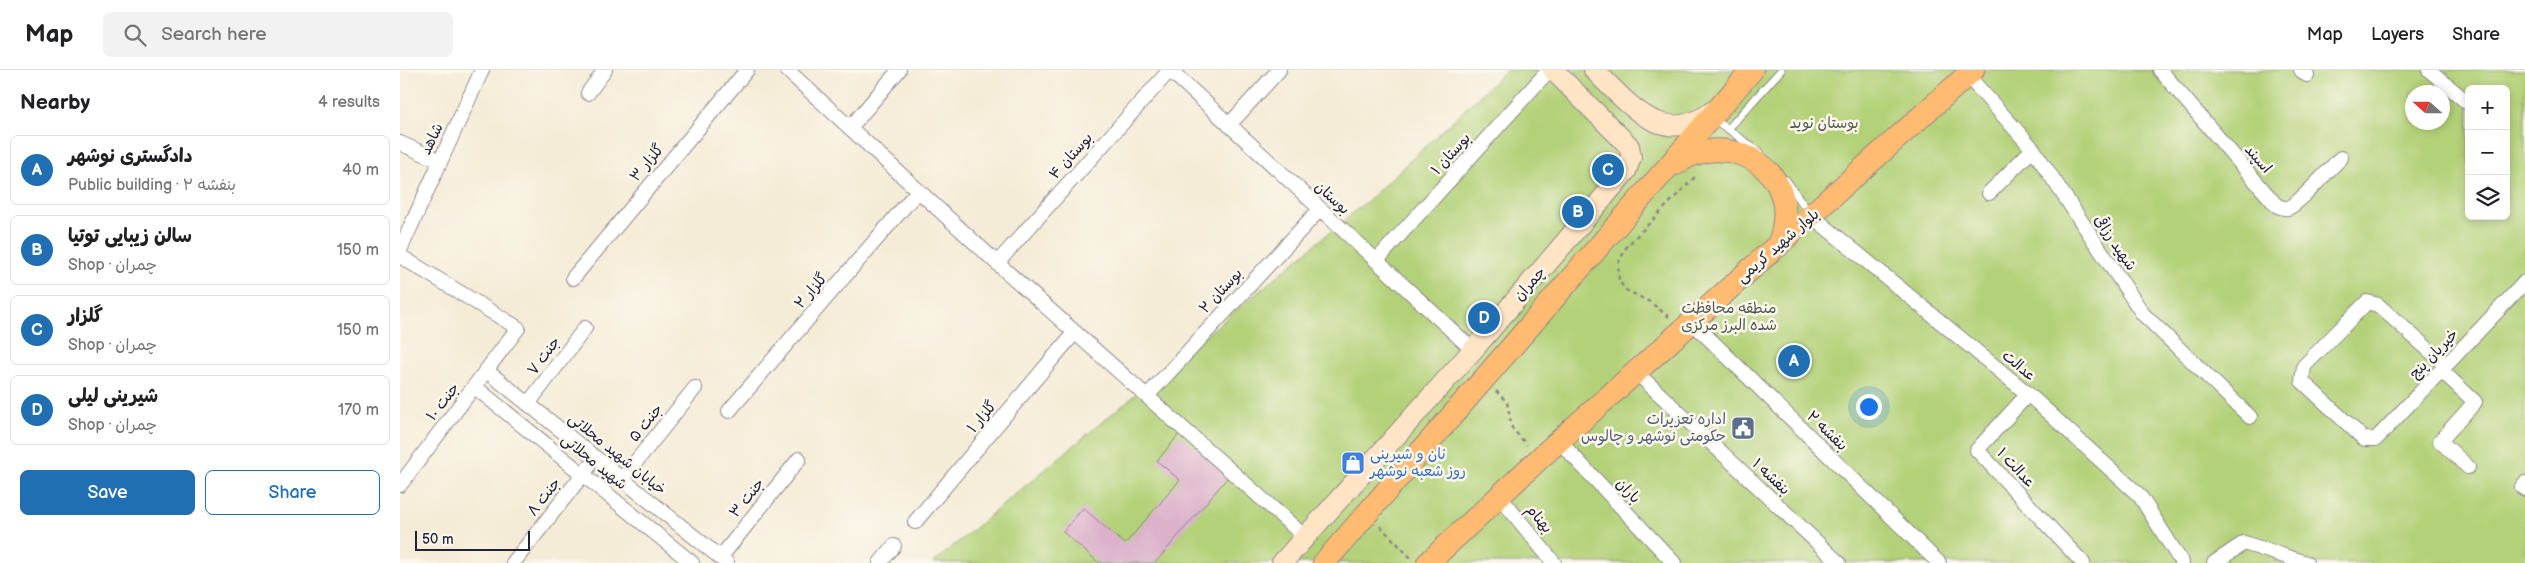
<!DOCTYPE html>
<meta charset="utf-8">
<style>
body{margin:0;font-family:"Balsamiq Sans","Playpen Sans Arabic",sans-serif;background:#f2f2f2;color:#202124}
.controls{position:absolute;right:15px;top:15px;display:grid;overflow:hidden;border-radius:8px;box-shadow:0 2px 8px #0003}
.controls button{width:45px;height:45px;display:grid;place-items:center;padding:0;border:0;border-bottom:1px solid #e0e0e0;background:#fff;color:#202124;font:25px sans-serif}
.compass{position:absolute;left:2005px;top:15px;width:45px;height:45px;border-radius:50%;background:#fff;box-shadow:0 2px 8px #0003;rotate:291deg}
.scale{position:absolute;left:15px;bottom:12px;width:115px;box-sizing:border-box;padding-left:5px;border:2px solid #22223b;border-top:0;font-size:14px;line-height:18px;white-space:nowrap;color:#22223b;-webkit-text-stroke:4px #fbf7ec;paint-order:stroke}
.you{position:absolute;left:1468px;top:336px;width:18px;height:18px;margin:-12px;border:4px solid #fff;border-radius:50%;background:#1a73e8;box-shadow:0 0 0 8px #1a73e833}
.badge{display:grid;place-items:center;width:32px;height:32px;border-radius:50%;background:#1f6fb2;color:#fff;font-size:16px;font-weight:700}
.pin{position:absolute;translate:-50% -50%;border:2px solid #fff;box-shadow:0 1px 5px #0006}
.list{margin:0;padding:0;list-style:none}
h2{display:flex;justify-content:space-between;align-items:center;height:65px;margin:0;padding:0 20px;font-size:21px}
h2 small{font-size:16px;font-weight:400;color:#757577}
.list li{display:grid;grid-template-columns:32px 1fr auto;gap:15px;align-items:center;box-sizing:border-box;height:70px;margin:0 10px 10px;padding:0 10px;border:1px solid #e0e0e0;border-radius:8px}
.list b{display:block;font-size:19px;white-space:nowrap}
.list p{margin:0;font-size:16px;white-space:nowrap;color:#757577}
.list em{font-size:16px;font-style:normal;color:#757577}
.actions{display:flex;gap:10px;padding:15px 20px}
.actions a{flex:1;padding:11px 0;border:1px solid #1f6fb2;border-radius:8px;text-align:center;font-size:18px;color:#1f6fb2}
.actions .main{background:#1f6fb2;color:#fff}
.icon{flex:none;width:28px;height:28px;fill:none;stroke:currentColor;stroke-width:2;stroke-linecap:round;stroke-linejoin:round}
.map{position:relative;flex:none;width:2125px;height:493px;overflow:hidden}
header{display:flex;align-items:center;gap:30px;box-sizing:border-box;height:70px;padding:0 25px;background:#fff;border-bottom:1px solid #e0e0e0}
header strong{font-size:24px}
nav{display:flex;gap:28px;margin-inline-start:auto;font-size:18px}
.search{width:350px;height:45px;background:#f2f2f2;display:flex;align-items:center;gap:12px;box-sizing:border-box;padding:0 18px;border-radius:8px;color:#757577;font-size:19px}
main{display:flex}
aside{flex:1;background:#fff}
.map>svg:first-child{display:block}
.green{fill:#b3d178;stroke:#6a7a5a;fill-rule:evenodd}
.building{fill:#dcb1cb}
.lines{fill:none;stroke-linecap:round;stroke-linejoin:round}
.lane-casing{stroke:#8c8789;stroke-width:9}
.street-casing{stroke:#8c8789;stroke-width:16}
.secondary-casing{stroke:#8c8789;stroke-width:22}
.primary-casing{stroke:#8c8789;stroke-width:24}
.path{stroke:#8c8789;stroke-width:2.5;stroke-dasharray:4 4;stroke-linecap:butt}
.lane{stroke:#fff;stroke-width:7}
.street{stroke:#fff;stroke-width:14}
.secondary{stroke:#ffe4c6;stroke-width:20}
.primary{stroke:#ffbb71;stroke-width:22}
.labels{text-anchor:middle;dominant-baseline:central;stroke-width:5;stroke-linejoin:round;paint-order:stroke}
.park-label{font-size:15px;fill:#4e574d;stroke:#fbf7ec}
.street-label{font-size:15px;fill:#22223b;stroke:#fbf7ec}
.service-label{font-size:15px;fill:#4e5e75;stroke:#fbf7ec;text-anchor:end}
.shop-label{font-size:15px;fill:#366cbe;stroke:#fbf7ec;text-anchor:start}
</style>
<header>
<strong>Map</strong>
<div class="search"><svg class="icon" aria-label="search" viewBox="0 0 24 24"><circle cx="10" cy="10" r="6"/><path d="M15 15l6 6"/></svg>Search here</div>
<nav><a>Map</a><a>Layers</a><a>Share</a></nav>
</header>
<main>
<aside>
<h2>Nearby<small>4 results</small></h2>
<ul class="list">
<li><span class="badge">A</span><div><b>دادگستری نوشهر</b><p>Public building · بنفشه ۲</p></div><em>40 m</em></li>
<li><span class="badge">B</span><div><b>سالن زیبایی توتیا</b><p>Shop · چمران</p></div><em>150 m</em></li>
<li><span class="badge">C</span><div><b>گلزار</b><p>Shop · چمران</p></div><em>150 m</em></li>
<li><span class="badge">D</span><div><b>شیرینی لیلی</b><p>Shop · چمران</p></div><em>170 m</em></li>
</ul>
<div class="actions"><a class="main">Save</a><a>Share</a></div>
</aside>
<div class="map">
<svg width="2125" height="493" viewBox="0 0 2125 493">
<rect width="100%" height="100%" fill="#fbf7ec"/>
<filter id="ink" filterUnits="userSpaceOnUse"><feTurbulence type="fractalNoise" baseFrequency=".02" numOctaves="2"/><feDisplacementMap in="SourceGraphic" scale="10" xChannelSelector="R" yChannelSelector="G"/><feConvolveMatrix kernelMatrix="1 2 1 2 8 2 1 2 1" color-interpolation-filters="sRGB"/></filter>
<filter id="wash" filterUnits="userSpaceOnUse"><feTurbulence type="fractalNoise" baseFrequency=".0096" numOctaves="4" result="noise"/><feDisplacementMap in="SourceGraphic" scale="20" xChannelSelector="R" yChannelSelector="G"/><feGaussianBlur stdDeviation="1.12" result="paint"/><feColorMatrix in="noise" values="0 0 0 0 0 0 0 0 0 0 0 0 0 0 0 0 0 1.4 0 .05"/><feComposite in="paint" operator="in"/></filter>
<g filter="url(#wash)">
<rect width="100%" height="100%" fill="#f5ecd7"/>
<path class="green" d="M1107 0H2125V493H533L966 132ZM2069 19H2106V146H2069ZM2012 22H2042V52H2012Z"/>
<g id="blocks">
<path class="building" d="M779 364 829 406 755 493H699L663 462 683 438 725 474 780 410 757 391Z"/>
</g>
</g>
<g filter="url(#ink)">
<use href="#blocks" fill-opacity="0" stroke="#8c8789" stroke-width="1"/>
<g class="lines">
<g class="lane-casing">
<path id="lane" d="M1313 49 1328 59 1381 0
M1328 59 1360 83
M1386 110 1410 144"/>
</g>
<g class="street-casing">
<path id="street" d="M387 0 597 193 905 467
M770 0 1073 280
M1760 0 1876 135C1880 137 1884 139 1888 138 1898 135 1931 97 1941 88
M1901 0 1907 5
M2029 0 2069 34
M1567 5 1633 79 1743 244 1850 347
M188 23 205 0
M829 55 879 0
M450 58 499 0
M0 73 40 91
M1589 123 1633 79
M1412 146 1628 324 1740 426 1782 493
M0 180 82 0
M0 186 118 258 0 415
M977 190 1149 0
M597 193 770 0
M173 208 347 0
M1292 252 1539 493
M2046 295 1978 235 1967 232 1904 296 1902 311 1964 369H1976L2125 212
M2041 300 2075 332 2040 371 2068 397
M87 301 327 493
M1237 303 1439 493
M75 317 292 493
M1628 324 1577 380 1683 493
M747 326 920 139
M128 334 185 258
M329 341 517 122
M1159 371 1274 493
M222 409 295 318
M2125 413 2122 417 2125 419
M1099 426 1154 493
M515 452 675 262
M320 488 399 389
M113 493 188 398
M480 493 494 476
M1814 493 1844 473 1906 493"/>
</g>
<g class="secondary-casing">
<path id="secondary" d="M1194 0C1229 34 1262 79 1313 41
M882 493 1073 280 1226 101 1231 87 1229 76 1153 0"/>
</g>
<g class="primary-casing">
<path id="primary" d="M1276 94C1314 65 1377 84 1384 135 1386 150 1383 162 1378 176
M924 493 1352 0
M1028 493 1140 388 1573 0"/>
</g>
<path class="path" d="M1269 247 1250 232 1224 219 1219 209 1218 194 1227 176 1297 105
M1096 321 1107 332 1112 358 1127 375
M980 456 1011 488"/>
<use href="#lane" class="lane"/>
<use href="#street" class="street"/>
<use href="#secondary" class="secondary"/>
<use href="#primary" class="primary"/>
</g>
</g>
<defs>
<g id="civic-square" transform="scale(1.25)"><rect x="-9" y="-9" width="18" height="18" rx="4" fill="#5c6f8a" stroke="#fbf7ec"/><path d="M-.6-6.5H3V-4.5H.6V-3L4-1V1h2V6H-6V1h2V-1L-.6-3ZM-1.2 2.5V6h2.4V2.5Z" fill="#fff"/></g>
<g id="shop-square" transform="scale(1.25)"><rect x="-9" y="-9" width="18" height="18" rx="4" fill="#3f7fe0" stroke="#fbf7ec"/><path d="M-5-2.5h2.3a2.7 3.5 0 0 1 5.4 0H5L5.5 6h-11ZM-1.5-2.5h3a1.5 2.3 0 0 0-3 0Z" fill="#fff"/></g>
</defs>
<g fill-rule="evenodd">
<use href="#civic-square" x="1343" y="358"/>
<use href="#shop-square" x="953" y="393"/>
</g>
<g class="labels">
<g class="park-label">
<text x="1424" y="53">بوستان نوید</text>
<text x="1329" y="238">منطقه محافظت<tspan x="1329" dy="17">شده البرز مرکزی</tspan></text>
</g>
<g class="street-label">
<text transform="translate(32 69) rotate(-65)">شاهد</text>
<text transform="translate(1051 84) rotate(-48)">بوستان ۱</text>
<text transform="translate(671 86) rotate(-48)">بوستان ۴</text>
<text transform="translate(1858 89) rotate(49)">اسپند</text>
<text transform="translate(247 93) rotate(-50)">گلزار ۳</text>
<text transform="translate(932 128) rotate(42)">بوستان</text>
<text transform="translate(1715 173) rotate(56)">شهید رزاقی</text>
<text transform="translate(1378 176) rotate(-41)">بلوار شهید کریمی</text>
<text transform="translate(1130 214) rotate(-49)">چمران</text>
<text transform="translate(411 221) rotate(-49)">گلزار ۲</text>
<text transform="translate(821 221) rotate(-47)">بوستان ۲</text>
<text transform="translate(2034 284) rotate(-46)">خیریان پنج</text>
<text transform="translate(144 286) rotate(-53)">جنت ۷</text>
<text transform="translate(1619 296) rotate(40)">عدالت</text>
<text transform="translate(43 332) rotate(-52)">جنت ۱۰</text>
<text transform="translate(582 347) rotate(-50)">گلزار ۱</text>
<text transform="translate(246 353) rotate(-51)">جنت ۵</text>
<text transform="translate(1427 361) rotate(44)">بنفشه ۲</text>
<text transform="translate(217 384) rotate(39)">خیابان شهید محلاتی</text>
<text transform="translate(194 392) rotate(39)">شهید محلاتی</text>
<text transform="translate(1616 398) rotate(47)">عدالت ۱</text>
<text transform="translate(1371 407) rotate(43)">بنفشه ۱</text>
<text transform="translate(1228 421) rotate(47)">باران</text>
<text transform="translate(144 427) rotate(-52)">جنت ۸</text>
<text transform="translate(347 428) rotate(-51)">جنت ۳</text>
<text transform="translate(1139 449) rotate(50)">بهنام</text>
</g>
<g class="service-label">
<text x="1326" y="349">اداره تعزیرات<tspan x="1326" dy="17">حکومتی نوشهر و چالوس</tspan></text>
</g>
<g class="shop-label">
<text x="970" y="384">نان و شیرینی<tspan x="970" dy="17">روز شعبه نوشهر</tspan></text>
</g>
</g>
</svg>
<div class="controls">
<button>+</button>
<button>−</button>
<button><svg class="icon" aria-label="layers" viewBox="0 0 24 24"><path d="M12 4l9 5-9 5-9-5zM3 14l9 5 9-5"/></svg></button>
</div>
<svg class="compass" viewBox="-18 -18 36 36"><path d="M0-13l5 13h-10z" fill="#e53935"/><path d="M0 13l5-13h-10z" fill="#757577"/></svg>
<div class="scale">50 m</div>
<div class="you"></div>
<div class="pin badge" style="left:1394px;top:291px">A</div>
<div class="pin badge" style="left:1178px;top:142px">B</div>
<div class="pin badge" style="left:1208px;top:100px">C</div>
<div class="pin badge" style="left:1084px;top:248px">D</div>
</div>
</main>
